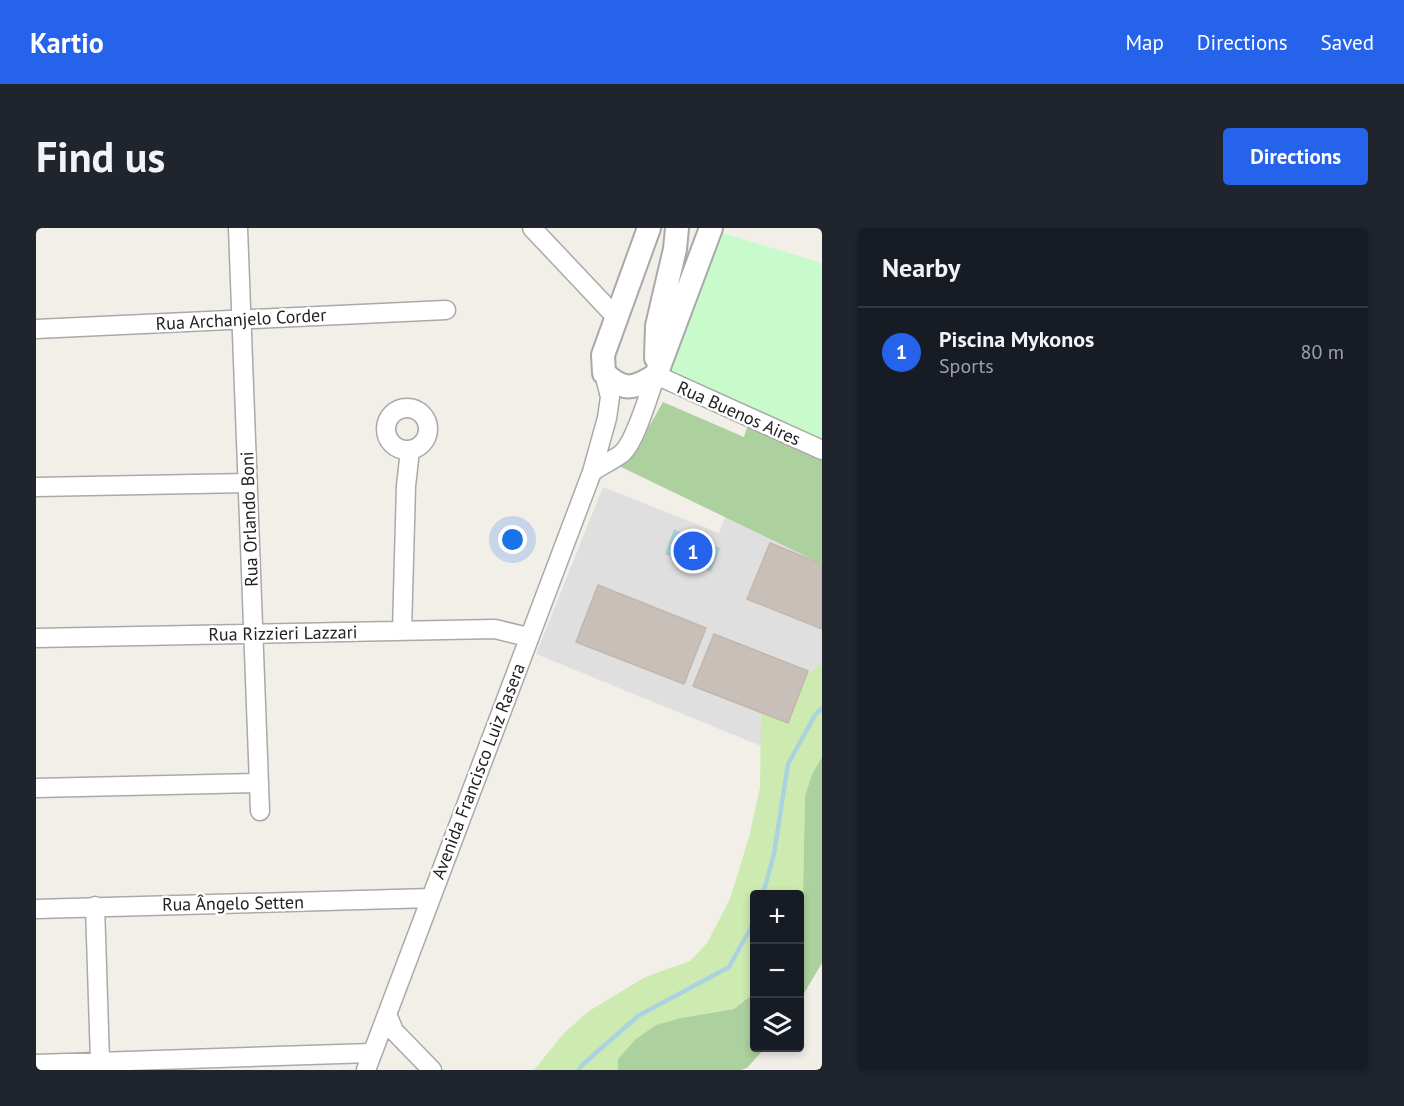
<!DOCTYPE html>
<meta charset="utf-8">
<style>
body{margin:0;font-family:"PT Sans",sans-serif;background:#20242c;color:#f1f3f6}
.controls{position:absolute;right:18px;bottom:18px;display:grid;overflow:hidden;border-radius:6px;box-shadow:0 3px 9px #0003}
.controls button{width:54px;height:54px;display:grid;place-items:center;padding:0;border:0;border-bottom:2px solid #363941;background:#171b24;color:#f1f3f6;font:30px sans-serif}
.you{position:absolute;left:477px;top:312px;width:21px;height:21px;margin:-15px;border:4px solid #fff;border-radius:50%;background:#1a73e8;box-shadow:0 0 0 9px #1a73e833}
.badge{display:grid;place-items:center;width:39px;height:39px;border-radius:50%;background:#2563eb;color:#fff;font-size:20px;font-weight:700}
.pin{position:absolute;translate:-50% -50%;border:3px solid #fff;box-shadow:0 2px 6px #0006}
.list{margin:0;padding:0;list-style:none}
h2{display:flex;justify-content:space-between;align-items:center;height:78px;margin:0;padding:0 24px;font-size:26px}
h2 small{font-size:20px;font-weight:400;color:#9ea1a6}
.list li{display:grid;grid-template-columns:39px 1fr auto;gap:18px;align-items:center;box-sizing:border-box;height:90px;padding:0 24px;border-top:2px solid #363941}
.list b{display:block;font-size:22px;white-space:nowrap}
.list p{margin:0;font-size:20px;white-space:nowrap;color:#9ea1a6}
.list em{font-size:20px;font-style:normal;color:#9ea1a6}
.icon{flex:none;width:33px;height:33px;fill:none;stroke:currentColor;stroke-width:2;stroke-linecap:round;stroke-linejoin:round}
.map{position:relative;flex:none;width:786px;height:842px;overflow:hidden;border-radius:6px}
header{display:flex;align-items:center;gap:36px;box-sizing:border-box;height:84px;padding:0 30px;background:#2563eb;color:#fff}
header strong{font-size:28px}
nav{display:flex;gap:33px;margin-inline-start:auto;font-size:21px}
.intro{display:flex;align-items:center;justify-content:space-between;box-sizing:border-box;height:144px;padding:0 36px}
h1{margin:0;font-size:42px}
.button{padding:15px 27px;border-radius:6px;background:#2563eb;color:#fff;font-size:21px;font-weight:700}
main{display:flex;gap:36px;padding:0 36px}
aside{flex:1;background:#171b24;border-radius:6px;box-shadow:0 3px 9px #0003}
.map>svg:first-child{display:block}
.residential{fill:#e0dfdf}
.grass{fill:#cdebb0}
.forest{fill:#add19e}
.park{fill:#c8facc}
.water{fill:#aad3df}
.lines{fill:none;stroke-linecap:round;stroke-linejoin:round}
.stream{stroke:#aad3df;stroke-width:4.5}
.building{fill:#c7bfb8;stroke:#c4b6ab;stroke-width:1.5}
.minor-casing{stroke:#a9a9a9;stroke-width:21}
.tertiary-casing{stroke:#a9a9a9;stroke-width:26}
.minor{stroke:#fff;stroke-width:18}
.tertiary{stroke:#fff;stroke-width:22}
.labels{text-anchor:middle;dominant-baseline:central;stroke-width:5;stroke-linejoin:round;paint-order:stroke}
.street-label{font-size:18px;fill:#222;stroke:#fff}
</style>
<header>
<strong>Kartio</strong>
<nav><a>Map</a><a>Directions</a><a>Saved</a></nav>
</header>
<div class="intro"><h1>Find us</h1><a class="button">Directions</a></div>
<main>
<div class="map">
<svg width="786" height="842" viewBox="0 0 786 842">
<rect width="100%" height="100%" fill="#f2efe9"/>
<path class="residential" d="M567 259 683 305 698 266 786 302V467L730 520 500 426Z"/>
<path class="grass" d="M786 435V529L776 546 769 568 767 667 764 679V666H718V765L698 781 645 790 582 831V842H498L528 805 553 783 609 749 654 733 671 715 694 671 713 609 724 560 725 485Z"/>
<path class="forest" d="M786 131V336L581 237 611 202 627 174 708 209 720 172Z
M786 529V735L764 772V679L767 667 769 568 776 546Z
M718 765V820H729L711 840 705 842H582V831L600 811 620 797 645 790 698 781Z"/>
<path class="park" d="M680 3 786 35V212L641 150 628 140Z"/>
<path class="water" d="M638 301 684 320 675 344 629 326Z"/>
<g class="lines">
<path class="stream" d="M727 666 738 626 752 536 779 487 786 480
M543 842 546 837 602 788 693 739 718 694"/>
</g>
<path class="building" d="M734 315 786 336V401L711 371Z
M562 357 670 400 648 456 540 414Z
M678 406 772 443 752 495 657 458Z"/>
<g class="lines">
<g class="minor-casing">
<path id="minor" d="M202 0 224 583
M496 0 580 89
M0 101 410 82
M350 201a21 21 0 1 1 42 0a21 21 0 1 1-42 0Z
M556 244C565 237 576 233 585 226 599 216 613 165 620 147L786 222
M0 259 211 255
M366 403 370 258 374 222
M0 410 459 401 492 409
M0 560 223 555
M59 678 64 833
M0 681 395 670
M351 786 358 803 396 842
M0 836 336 825
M330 842 556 244 571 190 574 169 568 145"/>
</g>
<g class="tertiary-casing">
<path id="tertiary" d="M613 0 567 127 568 145C588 164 598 161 620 147L675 0
M620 130 621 98 639 21 641 0"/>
</g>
<use href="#minor" class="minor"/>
<use href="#tertiary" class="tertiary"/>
</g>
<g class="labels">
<g class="street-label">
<text transform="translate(205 91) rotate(-3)">Rua Archanjelo Corder</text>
<text transform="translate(703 185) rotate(24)">Rua Buenos Aires</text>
<text transform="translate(213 291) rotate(-92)">Rua Orlando Boni</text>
<text transform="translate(247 405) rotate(-1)">Rua Rizzieri Lazzari</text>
<text transform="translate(442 543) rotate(-69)">Avenida Francisco Luiz Rasera</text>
<text transform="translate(197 675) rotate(-1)">Rua Ângelo Setten</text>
</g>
</g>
</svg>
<div class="controls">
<button>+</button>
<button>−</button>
<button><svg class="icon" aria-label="layers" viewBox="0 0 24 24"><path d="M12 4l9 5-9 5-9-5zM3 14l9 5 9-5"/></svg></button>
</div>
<div class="you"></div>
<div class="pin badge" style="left:657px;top:323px">1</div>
</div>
<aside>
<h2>Nearby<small></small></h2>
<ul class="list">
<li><span class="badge">1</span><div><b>Piscina Mykonos</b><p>Sports</p></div><em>80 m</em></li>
</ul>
</aside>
</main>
